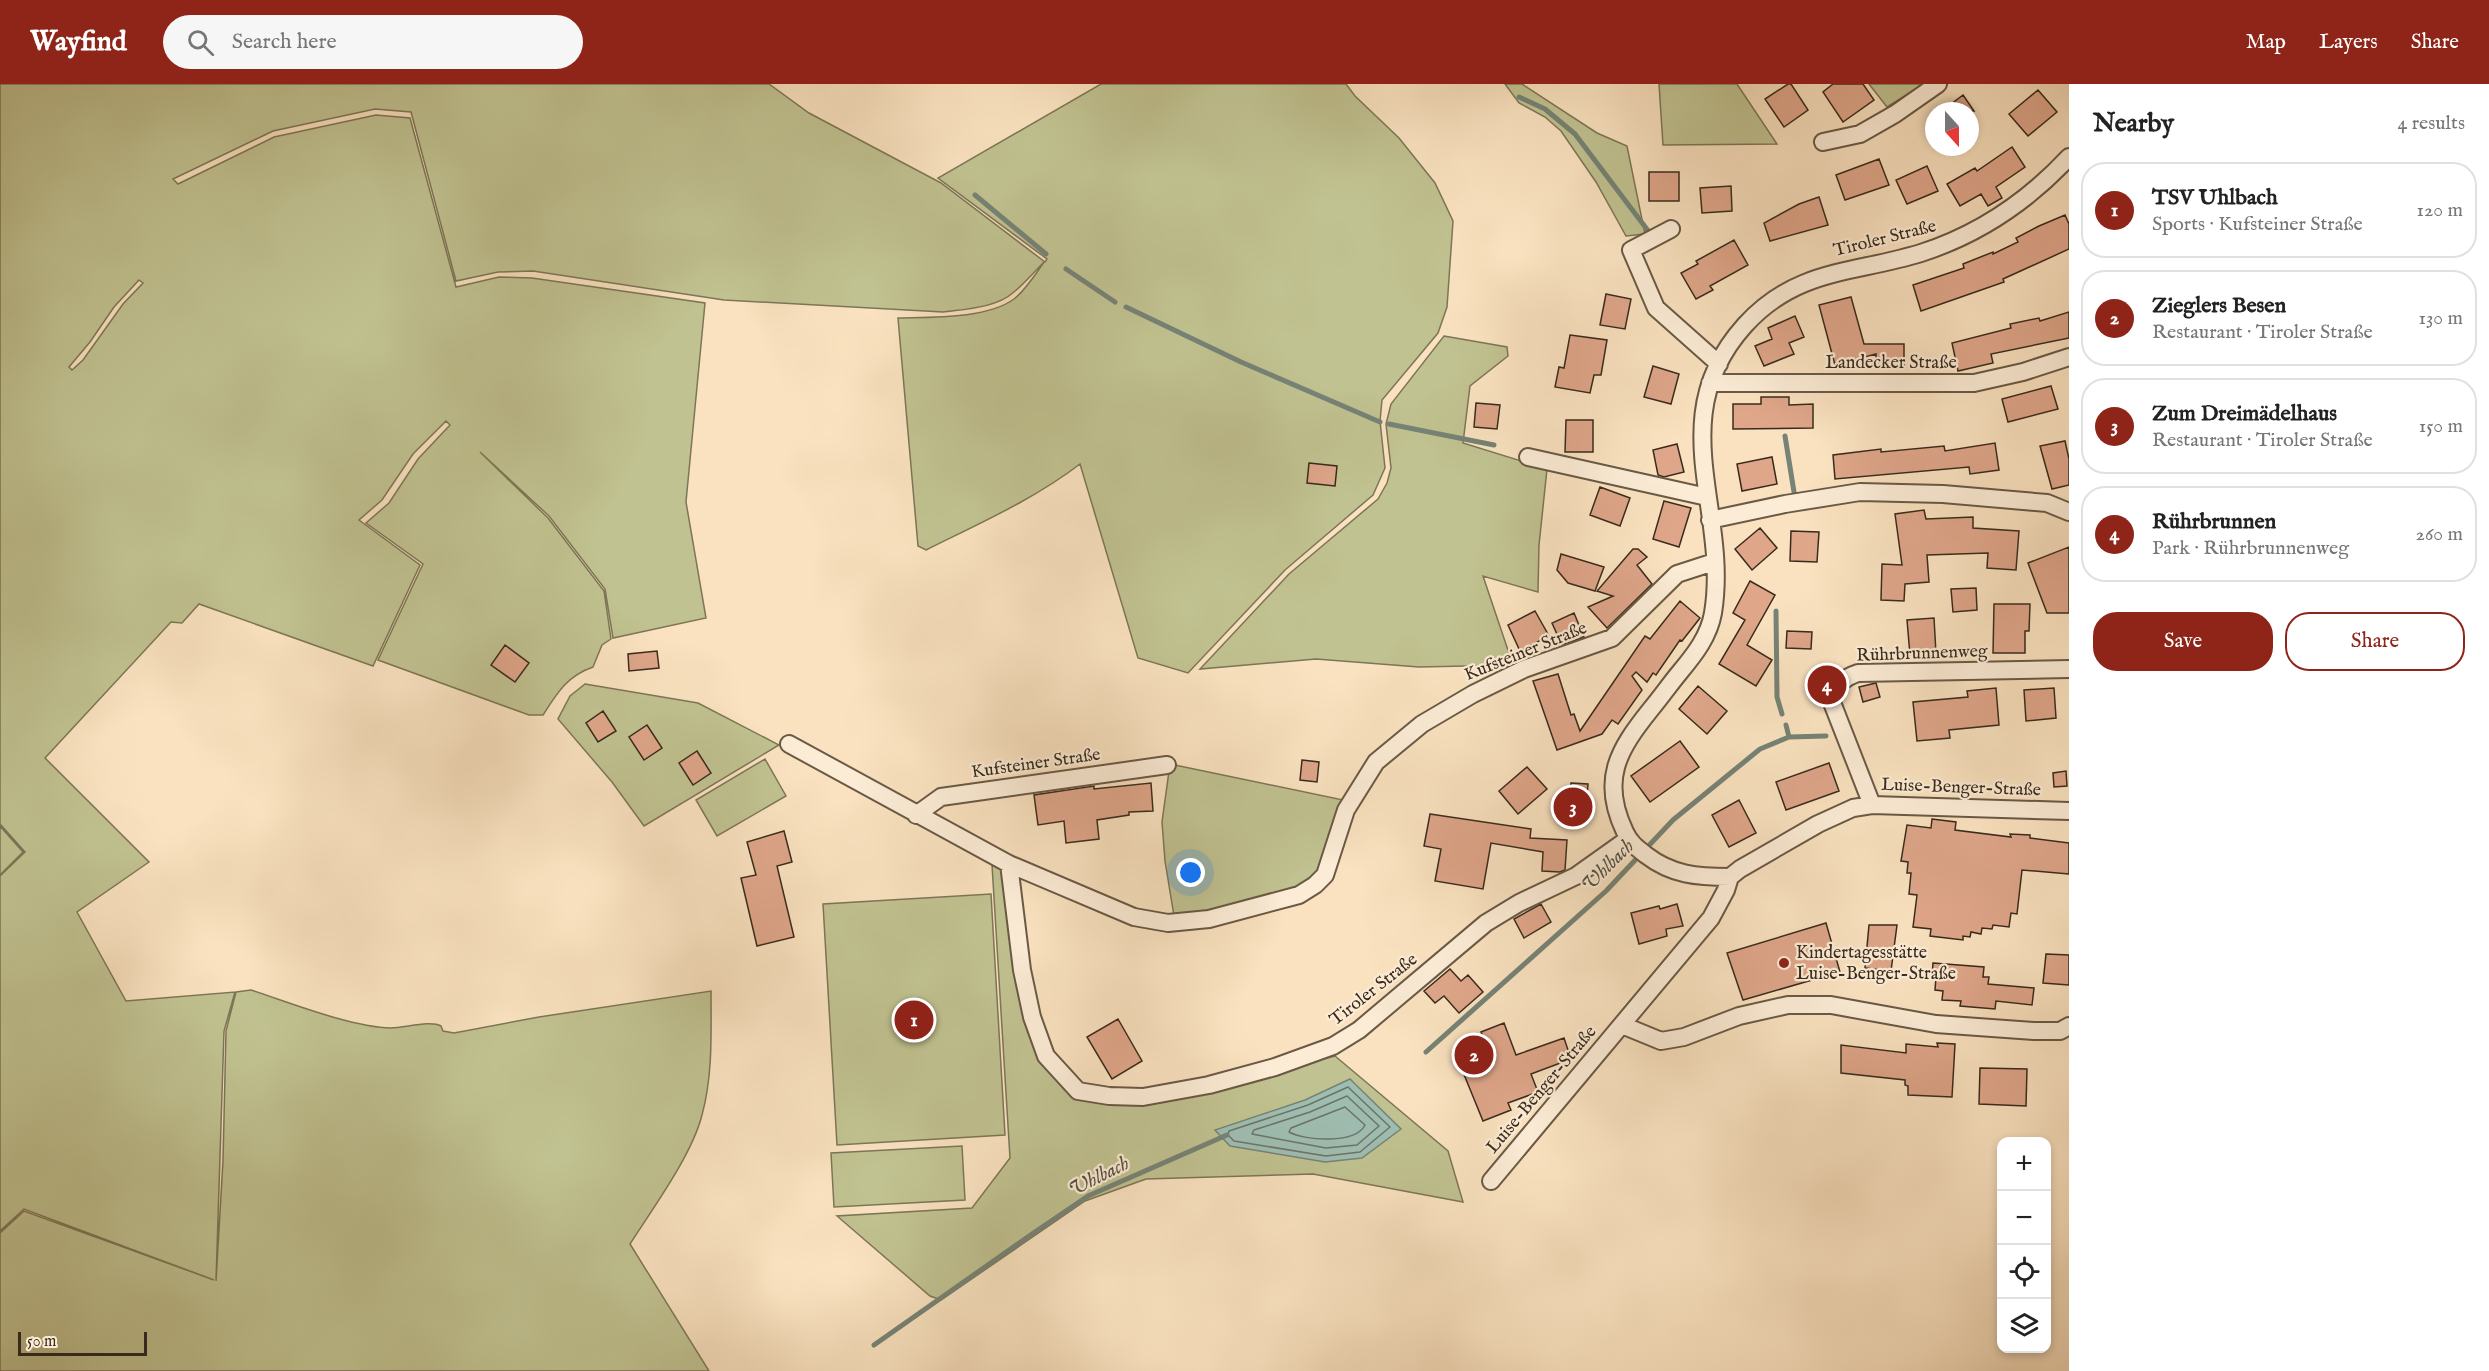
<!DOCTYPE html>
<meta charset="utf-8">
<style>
body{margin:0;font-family:"IM FELL English",serif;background:#f6f6f6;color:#222}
.controls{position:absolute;right:18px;bottom:18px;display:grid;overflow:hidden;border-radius:12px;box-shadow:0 3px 9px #0003}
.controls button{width:54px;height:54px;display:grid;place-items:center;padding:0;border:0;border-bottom:2px solid #e0e0e0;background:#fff;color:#222;font:30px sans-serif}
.compass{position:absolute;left:1925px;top:18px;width:54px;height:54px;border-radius:50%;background:#fff;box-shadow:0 3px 9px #0003;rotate:159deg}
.scale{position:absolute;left:18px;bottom:15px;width:129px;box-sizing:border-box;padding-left:6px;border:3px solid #392b1c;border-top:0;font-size:16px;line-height:21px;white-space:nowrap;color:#392b1c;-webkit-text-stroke:4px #fcecd6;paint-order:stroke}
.you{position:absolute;left:1191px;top:789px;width:21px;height:21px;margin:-15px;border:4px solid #fff;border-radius:50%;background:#1a73e8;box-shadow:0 0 0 9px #1a73e833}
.badge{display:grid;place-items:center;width:39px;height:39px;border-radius:50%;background:#8f2418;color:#fff;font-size:20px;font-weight:700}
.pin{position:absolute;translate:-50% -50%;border:3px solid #fff;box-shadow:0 2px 6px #0006}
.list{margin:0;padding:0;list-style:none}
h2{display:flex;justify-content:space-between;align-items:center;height:78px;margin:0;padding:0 24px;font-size:26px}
h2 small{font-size:20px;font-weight:400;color:#767676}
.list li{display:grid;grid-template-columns:39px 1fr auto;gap:18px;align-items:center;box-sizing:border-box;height:96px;margin:0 12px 12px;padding:0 12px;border:2px solid #e0e0e0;border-radius:24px}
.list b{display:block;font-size:22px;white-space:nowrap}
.list p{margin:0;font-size:20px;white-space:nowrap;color:#767676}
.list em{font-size:20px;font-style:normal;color:#767676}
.actions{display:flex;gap:12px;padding:18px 24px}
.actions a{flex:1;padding:14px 0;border:2px solid #8f2418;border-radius:24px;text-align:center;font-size:21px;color:#8f2418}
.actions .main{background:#8f2418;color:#fff}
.icon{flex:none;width:33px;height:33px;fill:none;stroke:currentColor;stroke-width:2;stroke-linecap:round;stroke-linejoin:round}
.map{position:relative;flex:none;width:2069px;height:1287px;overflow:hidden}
header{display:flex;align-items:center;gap:36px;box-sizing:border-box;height:84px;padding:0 30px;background:#8f2418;color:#fff}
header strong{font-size:28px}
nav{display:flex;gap:33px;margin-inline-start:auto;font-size:21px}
.search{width:420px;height:54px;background:#f6f6f6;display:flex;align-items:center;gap:15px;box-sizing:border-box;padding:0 21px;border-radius:33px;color:#767676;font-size:22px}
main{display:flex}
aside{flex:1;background:#fff}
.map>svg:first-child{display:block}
.green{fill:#c1c291;stroke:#7d7656;stroke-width:1.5;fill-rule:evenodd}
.water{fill:#9ebeb2;stroke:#768376;stroke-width:1.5}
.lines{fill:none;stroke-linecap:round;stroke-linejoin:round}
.shore{stroke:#6c7467;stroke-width:1.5}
.stream{stroke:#768376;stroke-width:5}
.building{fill:#dfa68a;stroke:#392b1c;stroke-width:1.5}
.street-casing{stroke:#695945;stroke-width:20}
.street{stroke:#fcecd6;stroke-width:16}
.poi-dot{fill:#8f2418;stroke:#fcecd6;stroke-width:2}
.labels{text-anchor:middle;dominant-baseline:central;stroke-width:4.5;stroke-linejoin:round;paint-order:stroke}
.street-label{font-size:18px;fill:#392b1c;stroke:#fcecd6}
.poi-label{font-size:18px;fill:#392b1c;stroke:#fcecd6;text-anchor:start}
.water-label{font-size:20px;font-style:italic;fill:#525042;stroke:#fcecd6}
</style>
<header>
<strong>Wayfind</strong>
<div class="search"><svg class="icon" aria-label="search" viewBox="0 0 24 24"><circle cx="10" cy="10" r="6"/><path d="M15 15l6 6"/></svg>Search here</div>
<nav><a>Map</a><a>Layers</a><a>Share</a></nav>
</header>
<main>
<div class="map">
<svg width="2069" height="1287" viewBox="0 0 2069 1287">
<rect width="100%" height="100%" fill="#fae2c0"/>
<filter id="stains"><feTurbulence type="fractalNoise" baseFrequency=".00333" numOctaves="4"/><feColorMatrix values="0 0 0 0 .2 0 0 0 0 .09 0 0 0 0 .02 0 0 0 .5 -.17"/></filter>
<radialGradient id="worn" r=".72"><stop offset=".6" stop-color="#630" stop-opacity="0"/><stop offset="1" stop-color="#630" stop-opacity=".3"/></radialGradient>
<path class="green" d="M0 0H769L809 29 941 99 1045 178 1047 175 938 94 1101 0H1346L1355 12 1399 54 1435 99 1453 137 1447 223 1438 249 1382 316 1380 337 1385 384 1373 411 1285 486 1188 589 1138 574 1080 380C1033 416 978 440 926 466L918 462 898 234C931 233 987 235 1014 215 1023 208 1038 187 1044 178 1034 188 1025 199 1014 208 996 224 966 225 943 228L724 216 533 187 498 188 456 197 411 28 375 25 273 47 173 95 178 100 274 53 376 31 410 34 456 203 499 193 532 194 705 219 686 418 706 534 613 554 605 505 549 432 480 368 548 434 604 507 611 555 602 561 593 583C567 592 557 609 543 631H529L378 576 423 480 366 439 389 419 418 375 450 341 446 337 413 370 382 416 359 436 420 481 373 582 199 520 182 539 171 538 45 674 149 778 77 828 126 917 235 908 224 947 216 1197 223 1077 226 947 236 908 251 906C291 919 351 943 391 944 405 944 430 936 441 942L443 947 454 949 539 933 711 907C711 948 713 991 702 1031 692 1071 653 1124 630 1160L709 1287H0V1149L24 1127 214 1196 24 1125 0 1147V792L25 768 0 740ZM139 196 143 199 123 220 83 276 72 286 69 283 90 258 114 223Z
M1505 0H1522L1597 49 1627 62 1645 150 1626 152 1596 98 1561 47 1545 33 1519 19Z
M1659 0H1737L1777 60 1663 61Z
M1869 0H1924L1887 23Z
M1444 252 1507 263 1508 272 1470 302 1463 359 1547 385 1539 461 1538 508 1483 492 1513 581 1419 583 1316 575 1200 585 1289 490 1378 415 1387 399 1391 384 1386 340 1391 320Z
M585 600 698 619 779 661 644 742 612 698 558 635 570 612Z
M765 675 786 712 717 752 696 716Z
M1170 680 1348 717 1320 789 1297 807 1207 830 1174 832 1165 777 1162 738Z
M0 742 23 768 0 791Z
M992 781 1006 788 1041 975 1074 1015 1109 1018 1276 987 1335 972 1448 1067 1463 1118 1313 1090 1146 1095 1085 1117 941 1216 930 1212 837 1132 972 1124 1010 1074Z
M991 810 1005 1051 837 1061 823 820Z
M962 1062 965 1116 834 1123 831 1069Z"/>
<path class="water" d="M1350 995 1401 1045 1362 1074 1325 1078 1230 1062 1215 1046 1305 1016Z"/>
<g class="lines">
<path class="shore" d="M1348 1003 1390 1043 1360 1068 1326 1072 1234 1057 1228 1051 1229 1047 1308 1021Z
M1347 1012 1379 1042 1357 1061 1326 1064 1252 1050 1254 1046 1310 1028Z
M1345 1023 1365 1041C1356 1060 1305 1057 1289 1048L1291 1044Z"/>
<path class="stream" d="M1519 13 1545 25 1575 50 1649 148
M975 111 1046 170
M1066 185 1115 218
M1126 223 1241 278 1380 338
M1389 340 1494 361
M1785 352 1794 408
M1776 527 1777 613 1782 630
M1786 641 1789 653
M1426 968 1606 807 1673 736 1760 665 1789 653 1826 652
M874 1261 1032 1150 1088 1112 1227 1051"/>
</g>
<path class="building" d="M1788 0H1791L1808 26 1784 43 1765 15Z
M1833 0H1863L1874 16 1843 38 1823 8Z
M2038 6 2057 28 2028 52 2009 30Z
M1963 11 1974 27H1942Z
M2012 63 2025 83 1996 103 2002 114 1988 122 1981 110 1960 122 1947 100 1975 84 1977 87Z
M1879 75 1889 101 1845 116 1836 91Z
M1927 82 1938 107 1907 120 1896 96Z
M1649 88H1679V117H1649Z
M1731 102 1732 127 1702 129 1700 104Z
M1819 113 1828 141 1770 157 1764 139 1799 120Z
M2065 131 2069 140V165L2003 195 2004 198 1921 227 1913 201 1964 184 1963 180 1993 168V170L2018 158 2016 154 2039 142Z
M1734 156 1748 181 1710 202 1713 206 1696 215 1681 189 1698 180 1696 177Z
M1606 210 1631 215 1625 245 1600 241Z
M1851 213 1864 260H1904V284H1876V270L1835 281 1819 221Z
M2069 228V254L1991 270 1993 279 1958 287 1952 259 2011 244 2010 240 2039 234 2040 237Z
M1795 232 1804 253 1789 259 1794 270 1764 282 1755 262 1772 255 1768 244Z
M1570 251 1607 256 1601 291H1594L1590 309 1555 303 1559 283 1564 284Z
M1653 282 1679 290 1671 320 1644 313Z
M2051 302 2058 325 2008 338 2002 315Z
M1761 313H1789V321L1813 320V344L1733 345V320H1761Z
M1476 319 1500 321 1497 345 1474 343Z
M1566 336H1593V368H1565Z
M2065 357 2069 375V401L2052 405 2040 362Z
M1995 359 1999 386 1970 390 1969 383 1835 395 1833 371 1881 365V368L1944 362 1945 367Z
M1677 360 1684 388 1664 393 1658 391 1653 366Z
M1772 373 1777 400 1742 407 1737 380Z
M1309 379 1337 382 1335 402 1307 399Z
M1600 403 1630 414 1620 442 1590 431Z
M1664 417 1691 424 1679 463 1653 455Z
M1924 426 1926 435 1973 433V444L2019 447 2016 486 1987 484 1988 469 1927 471 1929 498 1905 500 1904 517 1881 516 1882 480 1902 481 1895 430Z
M1760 444 1777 464 1752 486 1735 465Z
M1791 447 1819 448 1817 478 1790 477Z
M2069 463V529H2047L2028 479Z
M1633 465H1638L1647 473 1637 481 1652 500 1607 544 1588 523 1613 512 1597 507Z
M1561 470 1604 483 1595 507 1568 499 1557 486Z
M1750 497 1775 511 1747 561 1772 576 1756 602 1719 580 1745 536 1733 529Z
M1976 504 1977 526 1953 528 1951 505Z
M1680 517 1700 534 1682 557 1680 556 1656 591 1653 589 1647 598 1636 588 1632 592 1642 606 1618 640 1612 636 1602 650 1557 666 1533 597 1558 590 1571 631 1574 630 1580 647 1645 552 1650 555Z
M1994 520H2030L2029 547H2025V569H1993Z
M1535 527 1549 552 1520 567 1508 541Z
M1574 529 1584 553 1562 561 1552 539Z
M1934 534 1936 569 1910 571 1907 536Z
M1787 547 1812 548 1811 565 1786 564Z
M505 561 529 579 515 598 491 581Z
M657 567 659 584 629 587 628 570Z
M1876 599 1880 613 1863 618 1859 603Z
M1698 602 1727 627 1707 650 1679 625Z
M1996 604 1999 641 1949 646 1950 654 1917 657 1913 618 1968 613 1967 607Z
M2054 604 2056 634 2026 637 2024 606Z
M603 627 616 647 598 658 586 639Z
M647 641 662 664 644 676 629 653Z
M1680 657 1699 683 1650 718 1631 692Z
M697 667 711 689 693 701 679 679Z
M1302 676 1319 678 1317 698 1300 696Z
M1829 679 1839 707 1786 726 1776 698Z
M1527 683 1547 705 1518 730 1499 707Z
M2066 687 2067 702 2054 703 2053 689Z
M1151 699 1153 727 1129 728V731L1097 736 1099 755 1066 759 1064 737 1038 741 1034 711 1094 702V705Z
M1571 699 1588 700 1585 739 1559 737 1562 708 1570 709Z
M1739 716 1756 749 1729 763 1712 731Z
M1430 730 1531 745 1530 754 1567 756 1565 786 1560 788 1542 787 1543 768 1491 759 1483 805 1435 797 1441 765 1424 762Z
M1932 735 1956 738 1955 746 2011 753 2010 750 2030 751V754L2069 759V790L2022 786 2017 830 2011 829 2009 843 1993 841 1992 845 1982 844 1981 850 1971 848 1970 853 1963 852V856L1930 852 1931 845 1913 843 1917 811 1909 810 1911 789H1907L1908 778 1901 777 1907 741 1931 744Z
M784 747 792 778 777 782 794 853 757 862 741 794 756 791 747 758Z
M1541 820 1551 838 1524 854 1514 835Z
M1677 820 1683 842 1666 845 1667 852 1639 860 1631 829 1659 822 1660 825Z
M1826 839 1840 888 1743 916 1727 869Z
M1869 841H1897L1891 887 1865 884Z
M2046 870 2069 871V901L2043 899Z
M1933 879 1984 883 1983 893H1989L1988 900 2034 904 2032 921 1996 917 1995 925 1960 922 1961 917 1942 916 1943 907 1935 906 1936 893 1932 892Z
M1450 885 1461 897 1468 891 1483 908 1459 929 1444 912 1435 919 1424 907Z
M1118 935 1142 977 1112 995 1087 953Z
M1504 939 1516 971 1564 954 1571 975 1531 990 1538 1008 1508 1019 1511 1026 1483 1037 1454 966 1484 955 1481 948Z
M1937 959 1955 960 1952 1013 1908 1011V1002L1905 1001V996L1841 989V961L1906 969V960L1938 963Z
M1980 984 2027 985 2026 1022 1979 1020Z"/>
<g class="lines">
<g class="street-casing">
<path id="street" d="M1823 58 1860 50 1895 30 1938 0
M1671 145 1631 166 1656 224 1719 280
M1710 299H1974L2023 288 2069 273
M1528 373 1707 413
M1710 436 1785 420 1860 408 1943 410 2047 419 2069 428
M789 660 1009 780 1134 833 1168 839 1209 835 1299 811 1315 801 1325 791 1346 726 1376 678 1422 640 1473 610 1524 585 1612 554 1677 490 1714 478
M1872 721 1831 616C1836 601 1843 594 1858 589L2069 585
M916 731 941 713 1167 681
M1009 780 1022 886 1032 933 1046 972 1078 1007 1109 1012 1143 1013 1209 1001 1275 983 1333 962 1359 946 1486 839 1519 819 1576 792 1628 755
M1730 793C1697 793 1672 791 1646 771 1637 764 1630 759 1625 748 1600 696 1618 666 1651 625 1661 613 1670 600 1680 588 1695 570 1709 552 1713 529 1730 426 1661 334 1745 241 1797 184 1853 190 1921 169 1980 150 2027 118 2069 73
M1622 941 1661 957 1684 953 1739 932 1788 921H1831L1936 940 2034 947H2060L2069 942
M1491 1097 1711 834 1726 806 1730 793 1740 785 1818 740 1853 724 1872 721 2069 727"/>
</g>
<use href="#street" class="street"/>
</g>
<circle class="poi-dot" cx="1784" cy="879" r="6"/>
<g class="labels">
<g class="street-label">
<text transform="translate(1885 155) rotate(-14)">Tiroler Straße</text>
<text x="1891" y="279">Landecker Straße</text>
<text transform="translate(1526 568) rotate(-22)">Kufsteiner Straße</text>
<text transform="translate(1922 570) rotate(-2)">Rührbrunnenweg</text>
<text transform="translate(1036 680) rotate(-8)">Kufsteiner Straße</text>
<text transform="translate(1961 704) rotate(2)">Luise-Benger-Straße</text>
<text transform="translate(1374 906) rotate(-38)">Tiroler Straße</text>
<text transform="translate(1542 1006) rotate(-50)">Luise-Benger-Straße</text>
</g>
<g class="poi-label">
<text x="1796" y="869">Kindertagesstätte<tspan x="1796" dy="21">Luise-Benger-Straße</tspan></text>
</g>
<g class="water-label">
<text transform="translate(1608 782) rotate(-45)">Uhlbach</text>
<text transform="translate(1099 1093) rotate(-27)">Uhlbach</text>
</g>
</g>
<rect width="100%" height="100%" filter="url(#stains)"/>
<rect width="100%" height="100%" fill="url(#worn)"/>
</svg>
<div class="controls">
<button>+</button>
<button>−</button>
<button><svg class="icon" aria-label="locate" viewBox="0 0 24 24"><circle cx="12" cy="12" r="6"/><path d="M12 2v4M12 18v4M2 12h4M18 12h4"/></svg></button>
<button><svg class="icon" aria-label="layers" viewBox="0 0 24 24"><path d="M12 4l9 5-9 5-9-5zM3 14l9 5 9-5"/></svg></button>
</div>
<svg class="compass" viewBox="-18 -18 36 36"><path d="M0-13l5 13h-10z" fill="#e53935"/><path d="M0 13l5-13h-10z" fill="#767676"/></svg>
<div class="scale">50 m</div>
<div class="you"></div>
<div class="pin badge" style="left:914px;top:936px">1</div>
<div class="pin badge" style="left:1474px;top:971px">2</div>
<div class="pin badge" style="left:1573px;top:723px">3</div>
<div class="pin badge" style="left:1827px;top:601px">4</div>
</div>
<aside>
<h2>Nearby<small>4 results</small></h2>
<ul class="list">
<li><span class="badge">1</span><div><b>TSV Uhlbach</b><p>Sports · Kufsteiner Straße</p></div><em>120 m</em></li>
<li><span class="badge">2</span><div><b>Zieglers Besen</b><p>Restaurant · Tiroler Straße</p></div><em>130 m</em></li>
<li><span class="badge">3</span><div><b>Zum Dreimädelhaus</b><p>Restaurant · Tiroler Straße</p></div><em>150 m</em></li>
<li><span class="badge">4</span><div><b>Rührbrunnen</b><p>Park · Rührbrunnenweg</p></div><em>260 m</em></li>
</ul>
<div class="actions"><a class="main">Save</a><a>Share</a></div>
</aside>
</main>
